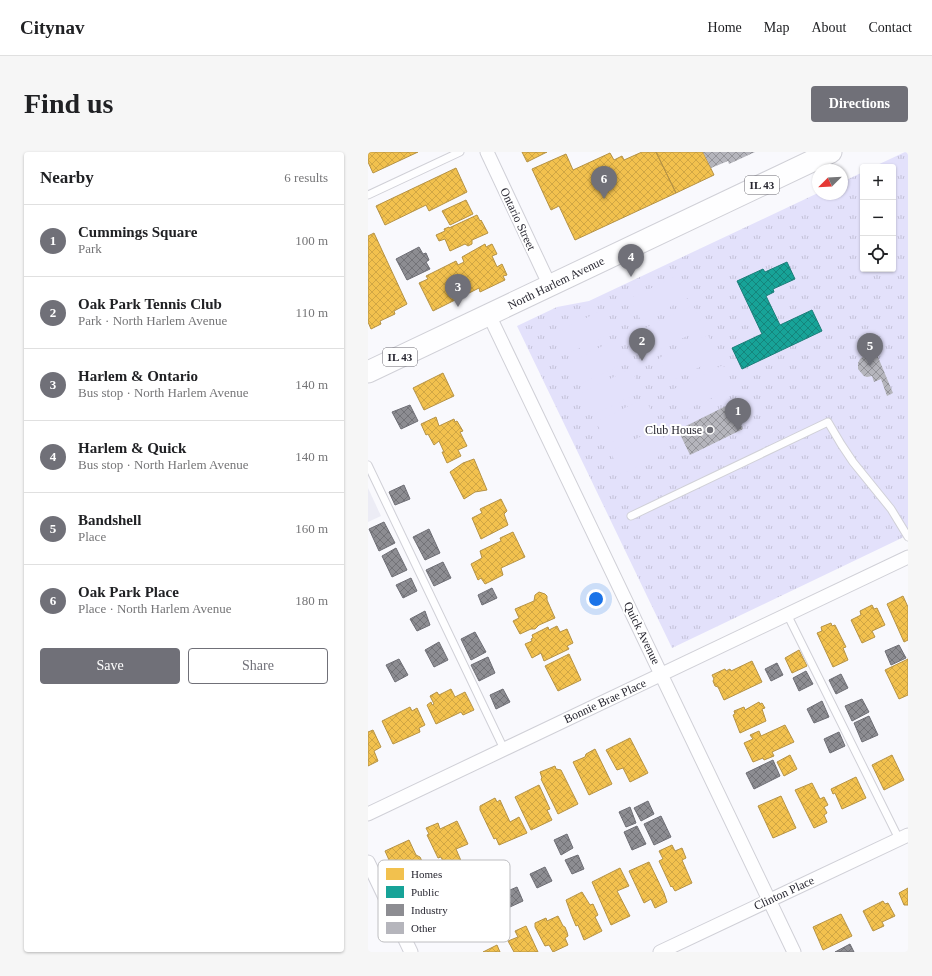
<!DOCTYPE html>
<meta charset="utf-8">
<style>
body{margin:0;font-family:"Times New Roman",serif;background:#f6f6f6;color:#202124}
.controls{position:absolute;right:12px;top:12px;display:grid;overflow:hidden;border-radius:4px;box-shadow:0 1px 3px #0004}
.controls button{width:36px;height:36px;display:grid;place-items:center;padding:0;border:0;border-bottom:1px solid #e0e0e0;background:#fff;color:#202124;font:20px sans-serif}
.compass{position:absolute;left:444px;top:12px;width:36px;height:36px;border-radius:50%;background:#fff;box-shadow:0 1px 3px #0004;rotate:246deg}
.you{position:absolute;left:228px;top:447px;width:14px;height:14px;margin:-10px;border:3px solid #fff;border-radius:50%;background:#1a73e8;box-shadow:0 0 0 6px #1a73e833}
.badge{display:grid;place-items:center;width:26px;height:26px;border-radius:50%;background:#707078;color:#fff;font-size:13px;font-weight:700}
.pin{position:absolute;translate:-50% -33px;filter:drop-shadow(0 1px 2px #0008)}
.pin::after{content:'';position:absolute;top:21px;width:14px;height:12px;background:inherit;clip-path:polygon(0 0,100% 0,50% 100%)}
.list{margin:0;padding:0;list-style:none}
h2{display:flex;justify-content:space-between;align-items:center;height:52px;margin:0;padding:0 16px;font-size:17px}
h2 small{font-size:13px;font-weight:400;color:#757577}
.list li{display:grid;grid-template-columns:26px 1fr auto;gap:12px;align-items:center;box-sizing:border-box;height:72px;padding:0 16px;border-top:1px solid #e0e0e0}
.list b{display:block;font-size:15px;white-space:nowrap}
.list p{margin:0;font-size:13px;white-space:nowrap;color:#757577}
.list em{font-size:13px;font-style:normal;color:#757577}
.actions{display:flex;gap:8px;padding:12px 16px}
.actions a{flex:1;padding:9px 0;border:1px solid #707078;border-radius:4px;text-align:center;font-size:14px;color:#707078}
.actions .main{background:#707078;color:#fff}
.icon{flex:none;width:22px;height:22px;fill:none;stroke:currentColor;stroke-width:2;stroke-linecap:round;stroke-linejoin:round}
.map{position:relative;flex:none;width:540px;height:800px;overflow:hidden;border-radius:4px}
header{display:flex;align-items:center;gap:24px;box-sizing:border-box;height:56px;padding:0 20px;background:#fff;border-bottom:1px solid #e0e0e0}
header strong{font-size:19px}
nav{display:flex;gap:22px;margin-inline-start:auto;font-size:14px}
.intro{display:flex;align-items:center;justify-content:space-between;box-sizing:border-box;height:96px;padding:0 24px}
h1{margin:0;font-size:28px}
.button{padding:10px 18px;border-radius:4px;background:#707078;color:#fff;font-size:14px;font-weight:700}
main{display:flex;gap:24px;padding:0 24px}
aside{flex:1;background:#fff;border-radius:4px;box-shadow:0 1px 3px #0004}
.map>svg:first-child{display:block}
.built{fill:#ececf5}
.park{fill:url(#park-tufts)}
.garden{fill:#e3e1fb}
.homes{fill:url(#homes-cross-hatch);stroke:#b59245}
.public{fill:url(#public-cross-hatch);stroke:#1c7e79}
.industry{fill:url(#industry-cross-hatch);stroke:#6e6e75}
.building{fill:url(#building-cross-hatch)}
.lines{fill:none;stroke-linecap:round;stroke-linejoin:round}
.lane-casing{stroke:#d0d0d7;stroke-width:9}
.street-casing{stroke:#d0d0d7;stroke-width:15}
.primary-casing{stroke:#d0d0d7;stroke-width:23}
.lane{stroke:#fefeff;stroke-width:7}
.street{stroke:#fefeff;stroke-width:13}
.primary{stroke:#fefeff;stroke-width:21}
.poi-dot{fill:#707078;stroke:#fff;stroke-width:1.5}
.labels{text-anchor:middle;dominant-baseline:central;stroke-width:4;stroke-linejoin:round;paint-order:stroke}
.shield{fill:#fff;stroke:#68676e;stroke-width:1}
.shield-label{font-size:11px;font-weight:bold;fill:#272630}
.street-label{font-size:12px;fill:#272630;stroke:#fff}
.poi-label{font-size:12px;fill:#272630;stroke:#fff;text-anchor:end}
.key{fill:#fff;stroke:#bebec1;stroke-width:1}
.key-label{font-size:11px;fill:#272630}
</style>
<header>
<strong>Citynav</strong>
<nav><a>Home</a><a>Map</a><a>About</a><a>Contact</a></nav>
</header>
<div class="intro"><h1>Find us</h1><a class="button">Directions</a></div>
<main>
<aside>
<h2>Nearby<small>6 results</small></h2>
<ul class="list">
<li><span class="badge">1</span><div><b>Cummings Square</b><p>Park</p></div><em>100 m</em></li>
<li><span class="badge">2</span><div><b>Oak Park Tennis Club</b><p>Park · North Harlem Avenue</p></div><em>110 m</em></li>
<li><span class="badge">3</span><div><b>Harlem &amp; Ontario</b><p>Bus stop · North Harlem Avenue</p></div><em>140 m</em></li>
<li><span class="badge">4</span><div><b>Harlem &amp; Quick</b><p>Bus stop · North Harlem Avenue</p></div><em>140 m</em></li>
<li><span class="badge">5</span><div><b>Bandshell</b><p>Place</p></div><em>160 m</em></li>
<li><span class="badge">6</span><div><b>Oak Park Place</b><p>Place · North Harlem Avenue</p></div><em>180 m</em></li>
</ul>
<div class="actions"><a class="main">Save</a><a>Share</a></div>
</aside>
<div class="map">
<svg width="540" height="800" viewBox="0 0 540 800">
<defs>
<pattern id="park-tufts" width="24" height="20" patternUnits="userSpaceOnUse"><rect width="24" height="20" fill="#e3e1fb"/><path d="M3 7l-1-3M5 7V3M7 7l1-3M15 17l-1-3M17 17v-4M19 17l1-3" fill="none" stroke="#c3c1d7"/></pattern>
<pattern id="homes-cross-hatch" width="8" height="8" patternUnits="userSpaceOnUse"><rect width="8" height="8" fill="#f2c14e"/><path d="M0 0l8 8M0 8l8-8" fill="none" stroke="#d0a644"/></pattern>
<pattern id="public-cross-hatch" width="8" height="8" patternUnits="userSpaceOnUse"><rect width="8" height="8" fill="#17a398"/><path d="M0 0l8 8M0 8l8-8" fill="none" stroke="#15857c"/></pattern>
<pattern id="industry-cross-hatch" width="8" height="8" patternUnits="userSpaceOnUse"><rect width="8" height="8" fill="#8d8d92"/><path d="M0 0l8 8M0 8l8-8" fill="none" stroke="#737378"/></pattern>
<pattern id="building-cross-hatch" width="8" height="8" patternUnits="userSpaceOnUse"><rect width="8" height="8" fill="#b5b5bc"/><path d="M0 0l8 8M0 8l8-8" fill="none" stroke="#939399"/></pattern>
</defs>
<rect width="100%" height="100%" fill="#f9f9fd"/>
<path class="built" d="M0 336 13 364 0 370Z"/>
<path class="park" d="M537 0H540V383L304 496 149 174 189 155 221 149 450 41V42H474V30L495 20V117H525V15H505Z"/>
<path class="garden" d="M311 123 322 145 273 169 262 146Z
M325 153 336 176 287 199 277 176Z
M235 158 245 180 197 203 186 181Z
M340 183 351 206 302 229 291 206Z
M249 187 259 210 211 233 200 211Z
M355 213 365 236 316 259 306 237Z
M263 217 274 239 225 263 214 240Z
M277 246 288 269 239 292 228 270Z
M291 276 302 299 253 322 242 299Z"/>
<path class="homes" d="M0 0H50L5 21 0 10Z
M154 0H179L159 10Z
M274 0H288L308 41 207 88 191 54 183 58 164 17 198 2 205 18 242 1 246 8 254 4 256 8Z
M288 0H335L346 23 308 41Z
M88 16 99 40 61 59 58 53 17 73 8 54Z
M98 48 105 62 82 73 74 59Z
M109 63 112 69 113 68 120 81 104 88V92L100 94 97 92 82 99 77 87 71 89 68 83 77 79 76 77 81 75V76Z
M6 81 39 152 26 159 27 162 12 169 13 172 3 177 0 170V84Z
M117 92 118 95 124 92 129 102 124 104 129 115 134 112 139 123 135 124 137 128 112 140 111 136 65 159 51 131 60 127 58 124 88 109 90 113 96 110 94 105Z
M75 221 86 244 56 258 45 236Z
M68 265 71 274 86 267 87 270 89 269 95 279 92 280 99 294 90 298 93 304 79 311 74 300H76L71 289 66 293 60 282 58 283 53 272Z
M106 307 119 338 107 340 96 347 82 320 95 311Z
M133 347 139 359 136 362 140 373 113 387 104 366 114 361 112 357Z
M145 380 157 405 133 416 135 423 117 432 113 426 110 428 103 412 114 406 112 399 133 389 132 386Z
M171 440 177 442 179 444V448L187 466 171 473 167 477H163L152 482 145 469 151 466 147 457 166 449 167 443Z
M535 444 540 455V488L536 490 519 452Z
M504 453 506 457 509 456 517 473 504 479 507 485 494 491 483 468 493 463 492 459Z
M463 471 464 474 467 473 478 495 475 496 480 508 465 515 449 481 454 479 453 475Z
M189 474 192 480 199 477 205 491 199 494 201 497 176 509 173 501 164 506 157 492 164 489 163 487 165 486 164 483 180 475 181 478Z
M431 498 439 514 424 521 417 506Z
M201 502 213 528 190 539 177 514Z
M540 507V543L531 547 517 518Z
M384 509 394 530 356 548 350 535 347 534 345 529 346 527 344 523 357 517 358 519 362 517 363 519Z
M83 537 87 545 97 540 106 558 95 563 93 560 68 572 59 553 63 550 64 553 66 552 62 544 69 540 71 543Z
M391 550 392 552 394 551 397 556 394 557 398 569 372 581 365 563 367 562 366 559 376 555 377 558Z
M42 555 44 559 49 556 57 573 51 576 52 580 25 592 14 569Z
M417 573 426 590 404 600 406 604 396 608 395 606 385 610 376 591 385 587 382 583 391 579 393 584Z
M5 578 13 595 6 599 10 609 0 614V580Z
M262 586 280 621 262 630 255 616 249 618 238 598Z
M227 597 244 632 221 643 205 610 217 605 218 602Z
M422 603 429 617 416 624 409 610Z
M524 603 536 628 516 638 504 613Z
M187 614 188 617 193 618 210 652 190 662 173 627 174 626 172 620Z
M488 625 498 646 474 657 467 641 465 642 463 637Z
M444 631 452 647 456 645 460 653 456 655 459 661 456 663 459 670 446 676 427 638Z
M171 633 182 657 179 658 184 668 163 678 147 645Z
M413 644 428 676 405 686 390 654Z
M127 646 129 650 132 648 142 670 151 665 159 681 131 693 128 686 126 687 112 658V654Z
M89 669 100 692 88 697 94 711 79 718 73 705 70 706 59 683 61 682 58 676 70 671 72 677Z
M41 688 48 703 52 705 54 709 51 716 29 726 17 699Z
M304 693 307 699 314 696 318 706 314 708 324 731 307 739 304 734 303 735 291 709 295 707 291 699Z
M281 710 296 741 299 750 287 756 283 747 276 751 261 719Z
M252 716 261 734 249 739 262 764 243 773 224 730Z
M540 736V753H536L531 741Z
M214 740 222 753 225 752 230 763 227 765 234 779 216 788 210 773 208 774 203 762 198 748Z
M515 749 517 752 520 751 527 764 514 770 516 774 505 779 495 759Z
M473 762 484 784 455 798 445 775Z
M190 764 195 774 197 775 199 780 200 784 197 786 200 793 185 800 181 793 177 794 167 775V771L178 766 179 769Z
M158 774 170 800H146L140 789 150 785 147 779Z
M129 793 132 800H115Z"/>
<path class="public" d="M419 110 427 127 405 137 406 140 398 144 412 173 444 158 454 179 374 217 364 196 394 182 369 129 395 117 397 120Z"/>
<path class="industry" d="M51 95 55 102 58 101 61 108 58 110 62 117 39 128 28 107Z
M42 253 50 269 33 277 24 260Z
M36 333 42 347 27 353 21 340Z
M16 370 27 391 11 399 1 377Z
M61 377 72 401 57 408 45 385Z
M28 396 39 418 24 425 14 404Z
M75 410 83 426 66 434 58 418Z
M43 426 49 439 35 446 28 433Z
M124 436 129 446 114 453 110 443Z
M57 459 62 473 49 479 42 467Z
M107 480 118 500 103 508 93 487Z
M71 490 80 508 66 515 57 498Z
M531 493 538 506 523 513 517 499Z
M120 505 127 521 111 529 103 513Z
M31 507 40 523 27 530 18 513Z
M409 511 415 523 403 529 397 517Z
M438 519 445 532 431 539 425 526Z
M473 522 480 536 468 542 461 528Z
M135 537 142 550 128 557 122 543Z
M494 547 501 560 484 569 477 554Z
M454 549 461 565 446 571 439 557Z
M501 564 510 583 494 590 486 571Z
M471 580 477 594 462 601 456 587Z
M405 608 412 624 386 637 378 621Z
M280 649 286 662 273 669 266 656Z
M262 655 268 671 258 675 251 660Z
M293 664 303 685 286 693 276 672Z
M269 674 278 692 264 698 256 680Z
M199 682 205 696 193 703 186 688Z
M210 703 216 717 204 722 197 708Z
M177 715 184 729 169 736 162 722Z
M149 735 155 749 142 755 135 741Z
M482 792 486 800H467Z"/>
<path class="building" d="M335 0H387L361 12 360 9 343 16Z
M500 181 525 241 519 244 513 227 506 230 504 224 499 225 496 224 490 217V211L492 207 496 204 493 198 499 195 495 183Z
M362 252 375 277 322 303 310 278Z"/>
<g class="lines">
<g class="lane-casing">
<path id="lane" d="M0 43 92 0
M0 313 136 597
M263 364 460 270 473 292 485 310 523 357 540 385
M419 462 531 687"/>
</g>
<g class="street-casing">
<path id="street" d="M119 0 182 134
M121 163 426 800
M0 662 540 405
M0 710 43 800
M292 800 540 683"/>
</g>
<g class="primary-casing">
<path id="primary" d="M0 220 463 0"/>
</g>
<use href="#lane" class="lane"/>
<use href="#street" class="street"/>
<use href="#primary" class="primary"/>
</g>
<circle class="poi-dot" cx="342" cy="278" r="4"/>
<g class="labels">
<g class="shield">
<rect x="377" y="24" width="34" height="18" rx="3"/>
<rect x="15" y="196" width="34" height="18" rx="3"/>
</g>
<g class="shield-label">
<text x="394" y="33">IL 43</text>
<text x="32" y="205">IL 43</text>
</g>
<g class="street-label">
<text transform="translate(150 67) rotate(65)">Ontario Street</text>
<text transform="translate(188 131) rotate(-26)">North Harlem Avenue</text>
<text transform="translate(274 481) rotate(64)">Quick Avenue</text>
<text transform="translate(237 549) rotate(-25)">Bonnie Brae Place</text>
<text transform="translate(416 741) rotate(-25)">Clinton Place</text>
</g>
<g class="poi-label">
<text x="334" y="278">Club House</text>
</g>
</g>
<rect x="10" y="708" width="132" height="82" rx="6" class="key"/>
<rect x="18" y="716" width="18" height="12" fill="#f2c14e"/>
<rect x="18" y="734" width="18" height="12" fill="#17a398"/>
<rect x="18" y="752" width="18" height="12" fill="#8d8d92"/>
<rect x="18" y="770" width="18" height="12" fill="#b5b5bc"/>
<g class="key-label">
<text x="43" y="726">Homes</text>
<text x="43" y="744">Public</text>
<text x="43" y="762">Industry</text>
<text x="43" y="780">Other</text>
</g>
</svg>
<div class="controls">
<button>+</button>
<button>−</button>
<button><svg class="icon" aria-label="locate" viewBox="0 0 24 24"><circle cx="12" cy="12" r="6"/><path d="M12 2v4M12 18v4M2 12h4M18 12h4"/></svg></button>
</div>
<svg class="compass" viewBox="-18 -18 36 36"><path d="M0-13l5 13h-10z" fill="#e53935"/><path d="M0 13l5-13h-10z" fill="#757577"/></svg>
<div class="you"></div>
<div class="pin badge" style="left:370px;top:279px">1</div>
<div class="pin badge" style="left:274px;top:209px">2</div>
<div class="pin badge" style="left:90px;top:155px">3</div>
<div class="pin badge" style="left:263px;top:125px">4</div>
<div class="pin badge" style="left:502px;top:214px">5</div>
<div class="pin badge" style="left:236px;top:47px">6</div>
</div>
</main>
